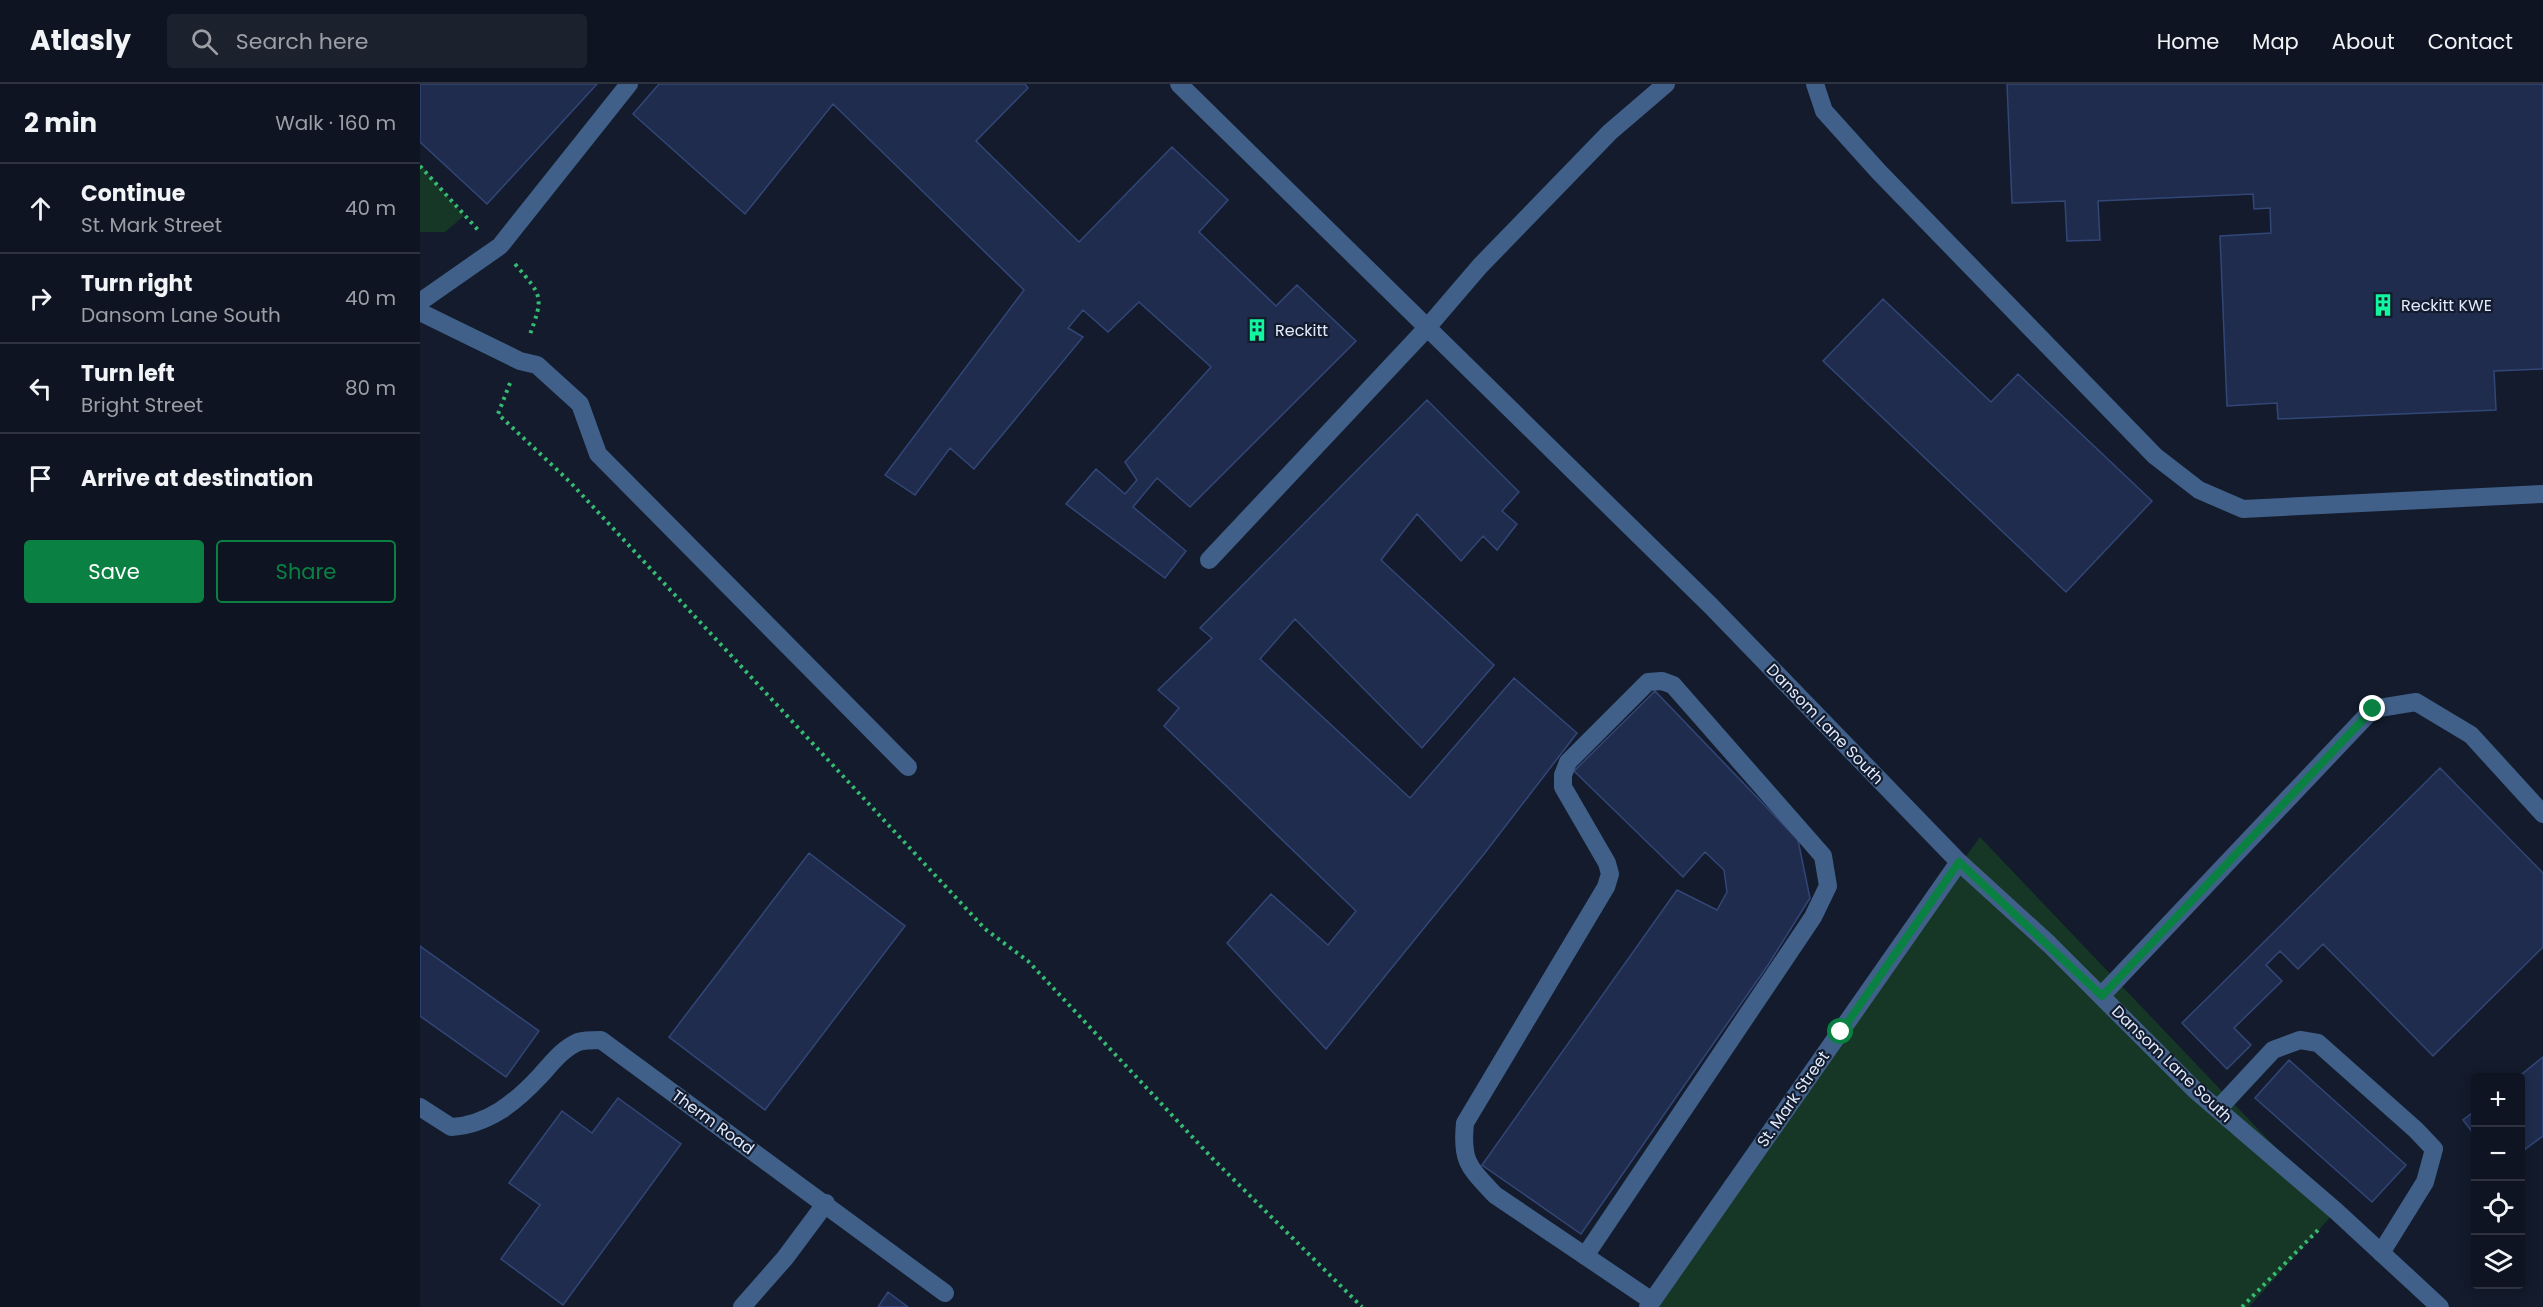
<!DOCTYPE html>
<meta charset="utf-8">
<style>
body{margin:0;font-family:Poppins,sans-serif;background:#1c212e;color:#f1f3f6}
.controls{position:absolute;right:18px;bottom:18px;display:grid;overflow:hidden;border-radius:6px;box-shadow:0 3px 15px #0003}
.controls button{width:54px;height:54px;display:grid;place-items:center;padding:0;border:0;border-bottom:2px solid #2e333f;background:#0e1421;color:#f1f3f6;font:30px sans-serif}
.stop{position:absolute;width:18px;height:18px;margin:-14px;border:4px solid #0b8043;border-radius:50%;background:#fff}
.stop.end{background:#0b8043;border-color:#fff;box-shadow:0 2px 6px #0008}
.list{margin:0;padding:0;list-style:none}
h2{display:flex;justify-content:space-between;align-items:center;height:78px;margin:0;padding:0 24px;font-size:26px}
h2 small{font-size:20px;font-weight:400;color:#9b9ea5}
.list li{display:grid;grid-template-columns:39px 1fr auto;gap:18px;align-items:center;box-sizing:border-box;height:90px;padding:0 24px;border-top:2px solid #2e333f}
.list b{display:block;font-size:22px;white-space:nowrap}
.list p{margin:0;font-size:20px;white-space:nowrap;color:#9b9ea5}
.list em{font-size:20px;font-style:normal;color:#9b9ea5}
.actions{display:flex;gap:12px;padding:18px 24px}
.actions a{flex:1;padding:14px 0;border:2px solid #0b8043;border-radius:6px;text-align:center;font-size:21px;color:#0b8043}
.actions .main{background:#0b8043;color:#fff}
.icon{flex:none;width:33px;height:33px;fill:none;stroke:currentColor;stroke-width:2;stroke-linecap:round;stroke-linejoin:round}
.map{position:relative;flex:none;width:2123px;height:1223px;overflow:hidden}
header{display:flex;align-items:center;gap:36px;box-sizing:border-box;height:84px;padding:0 30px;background:#0e1421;border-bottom:2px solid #2e333f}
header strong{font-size:28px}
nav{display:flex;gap:33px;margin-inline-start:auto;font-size:21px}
.search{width:420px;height:54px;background:#1c212e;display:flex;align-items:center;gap:15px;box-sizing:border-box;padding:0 21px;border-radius:6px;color:#9b9ea5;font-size:22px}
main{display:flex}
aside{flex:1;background:#0e1421}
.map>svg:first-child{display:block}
.green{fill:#163626}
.building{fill:#1f2c4d;stroke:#324678;stroke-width:1.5}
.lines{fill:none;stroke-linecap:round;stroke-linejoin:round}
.path{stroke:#36bb73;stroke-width:4;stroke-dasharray:3 4.5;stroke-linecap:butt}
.minor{stroke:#406089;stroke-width:18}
.route{stroke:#0b8043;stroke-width:8}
.labels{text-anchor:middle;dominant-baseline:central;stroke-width:4.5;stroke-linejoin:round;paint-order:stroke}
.poi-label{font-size:16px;fill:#dfeafe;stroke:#131b2c;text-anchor:start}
.street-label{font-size:16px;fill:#dfeafe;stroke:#131b2c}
</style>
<header>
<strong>Atlasly</strong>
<div class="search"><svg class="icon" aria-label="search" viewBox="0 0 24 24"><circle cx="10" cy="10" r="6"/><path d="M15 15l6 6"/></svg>Search here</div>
<nav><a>Home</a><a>Map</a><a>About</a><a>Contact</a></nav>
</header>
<main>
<aside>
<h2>2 min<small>Walk · 160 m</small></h2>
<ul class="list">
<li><svg class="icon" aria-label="ahead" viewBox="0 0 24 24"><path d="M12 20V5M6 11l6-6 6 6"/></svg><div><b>Continue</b><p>St. Mark Street</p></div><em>40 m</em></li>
<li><svg class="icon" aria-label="right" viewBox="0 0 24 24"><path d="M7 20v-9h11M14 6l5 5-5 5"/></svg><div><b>Turn right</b><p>Dansom Lane South</p></div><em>40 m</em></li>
<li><svg class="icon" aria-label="left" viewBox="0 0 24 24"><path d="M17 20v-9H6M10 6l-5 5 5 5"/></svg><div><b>Turn left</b><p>Bright Street</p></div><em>80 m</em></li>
<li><svg class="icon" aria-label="arrive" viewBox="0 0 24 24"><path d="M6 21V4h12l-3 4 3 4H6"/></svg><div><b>Arrive at destination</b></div></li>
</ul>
<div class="actions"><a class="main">Save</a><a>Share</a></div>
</aside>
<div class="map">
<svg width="2123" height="1223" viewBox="0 0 2123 1223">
<rect width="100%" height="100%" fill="#131b2c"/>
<path class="green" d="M0 80 44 132 25 148H0Z
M1560 753 1916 1127 1829 1223H1221Z"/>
<path class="building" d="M0 0H177L67 120 0 58Z
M239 0H605L608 4 556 57 659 158 752 63 808 116 779 148 856 222 877 201 936 257 770 423 737 394 713 423 766 467 745 494 646 420 676 385 705 410 717 396 705 378 791 283 719 218 688 248 663 226 648 244 663 253 554 385 530 364 495 411 465 391 604 206 413 20 325 130 213 30Z
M1587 0H2123V285L2074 287 2076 326 1858 335 1857 319 1807 322 1800 152 1851 149 1850 124 1834 125 1833 110 1678 117 1680 156 1647 157 1645 117 1592 119Z
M1463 215 1571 318 1598 290 1732 417 1646 508 1403 277Z
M1007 316 1099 408 1082 427 1097 440 1077 466 1063 452 1041 477 997 430 961 476 1074 581 1002 664 875 535 840 575 990 714 1094 594 1157 649 1064 770 906 965 807 859 851 810 908 861 936 827 744 642 759 624 738 606 792 554 780 544Z
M1235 607 1378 756 1390 814 1348 881 1161 1150 1062 1081 1257 806 1297 826 1307 808 1304 786 1285 768 1263 793 1154 687Z
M2020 684 2123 789V863L2013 972 1903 860 1878 885 1860 867 1846 881 1862 897 1814 944 1831 961 1807 985 1762 939Z
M389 769 485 842 345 1026 249 953Z
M0 862 119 947 86 993 0 932Z
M2123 973V1052L2100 1069V994H2097Z
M1869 976 1986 1081 1952 1118 1835 1014Z
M198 1014 261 1060 143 1221 81 1175 120 1121 89 1099 142 1027 172 1049Z
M2056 1026V1053L2043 1036Z
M468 1208 488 1223H458Z"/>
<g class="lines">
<path class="path" d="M0 82 59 147
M95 180C123 213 124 212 109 253
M90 299 78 330 150 398 565 845 608 877 792 1074 942 1223
M1822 1223 1899 1145"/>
<path class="minor" d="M759 0 1291 522 1539 778 1629 860 1775 1006 1916 1127 2020 1223
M1395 0 1404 27 1459 88 1735 372 1779 406 1823 425 2123 410
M0 218 80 162 209 0
M0 228 100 277 117 281 160 320 178 370 488 683
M789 476 1006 245 1060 182 1190 48 1246 0
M1681 912 1953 625 1996 618 2051 651 2123 730
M0 1023 31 1043C68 1041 96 1018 120 992 132 979 142 965 158 958 165 956 174 956 181 956L525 1209
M1798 1025 1853 966 1880 956 1898 959 1996 1046 2014 1065 2005 1098 1961 1169
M1165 1172 1393 833 1408 802 1403 772 1253 601 1242 597 1228 598 1148 678 1143 691V703L1187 779 1190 790 1186 803 1045 1039C1041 1078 1049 1083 1075 1111L1232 1217
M322 1223 365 1174 406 1119
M1228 1223 1539 778"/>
</g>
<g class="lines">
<path class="route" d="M1421 948 1539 778 1682 912 1953 625"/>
</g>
<defs>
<g id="building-bare" transform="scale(1.8)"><path d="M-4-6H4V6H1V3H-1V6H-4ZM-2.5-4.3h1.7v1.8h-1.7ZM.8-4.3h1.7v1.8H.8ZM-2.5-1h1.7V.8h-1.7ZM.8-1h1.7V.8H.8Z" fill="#13f6a0" stroke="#131b2c" stroke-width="2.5" paint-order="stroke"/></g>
</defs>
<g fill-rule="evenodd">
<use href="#building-bare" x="1963" y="221"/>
<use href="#building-bare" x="837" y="246"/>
</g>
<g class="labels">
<g class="poi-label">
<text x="1981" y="221">Reckitt KWE</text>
<text x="855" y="246">Reckitt</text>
</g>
<g class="street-label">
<text transform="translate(1405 640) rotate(46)">Dansom Lane South</text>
<text transform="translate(1752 980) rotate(44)">Dansom Lane South</text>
<text transform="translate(1373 1015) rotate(-55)">St. Mark Street</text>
<text transform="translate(293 1038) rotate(36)">Therm Road</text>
</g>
</g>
</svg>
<div class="controls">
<button>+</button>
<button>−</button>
<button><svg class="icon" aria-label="locate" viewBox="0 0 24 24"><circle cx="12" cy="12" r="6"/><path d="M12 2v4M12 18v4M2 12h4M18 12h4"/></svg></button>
<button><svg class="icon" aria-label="layers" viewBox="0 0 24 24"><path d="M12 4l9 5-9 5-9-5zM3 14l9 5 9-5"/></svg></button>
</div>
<div class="stop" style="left:1421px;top:948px"></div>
<div class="stop end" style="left:1953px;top:625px"></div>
</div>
</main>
